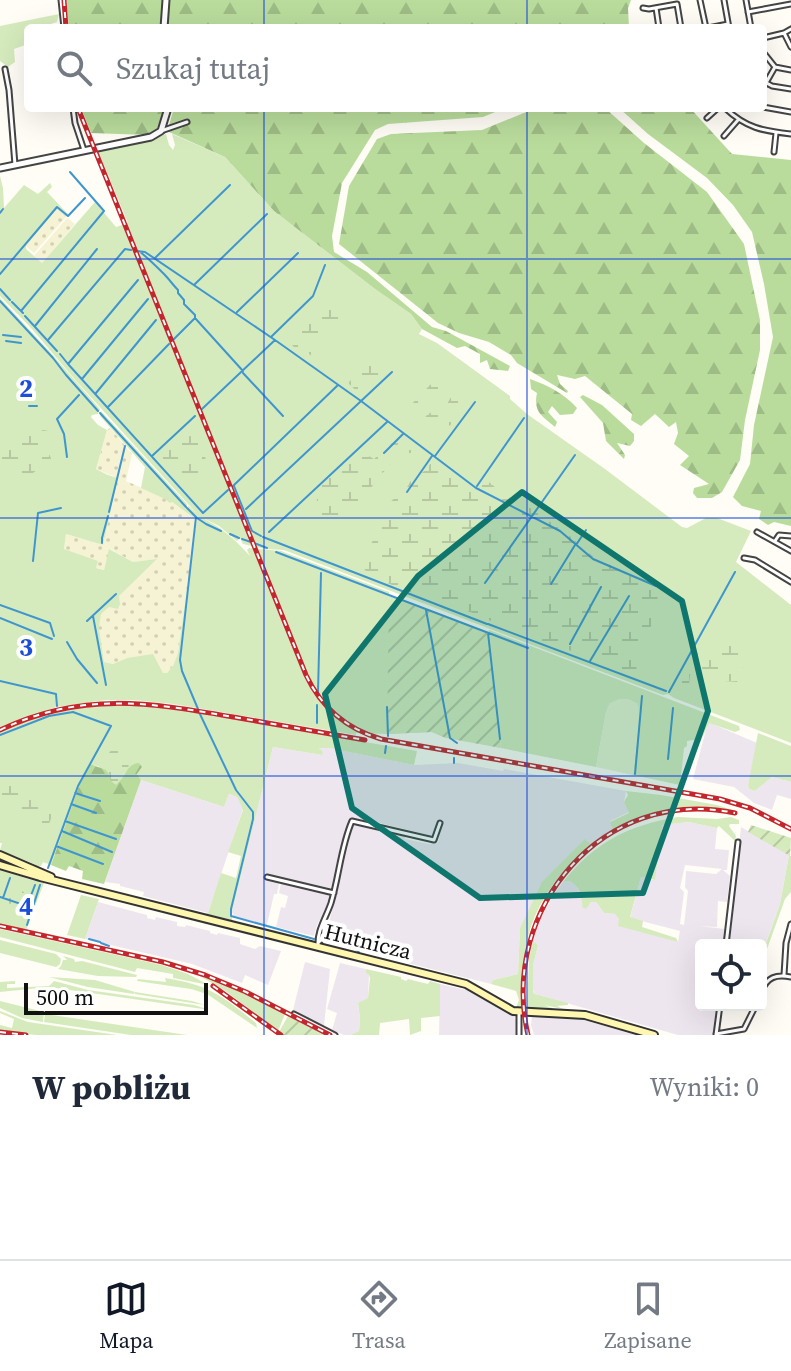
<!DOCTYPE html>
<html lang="pl">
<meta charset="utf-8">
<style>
body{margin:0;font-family:"Source Serif 4",serif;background:#f2f2f3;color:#1f2937}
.controls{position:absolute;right:24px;bottom:24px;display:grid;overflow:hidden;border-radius:8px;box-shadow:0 8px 32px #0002}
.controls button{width:72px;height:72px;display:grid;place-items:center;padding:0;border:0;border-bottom:2px solid #e0e1e3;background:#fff;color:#1f2937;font:40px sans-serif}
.scale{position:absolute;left:24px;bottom:20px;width:184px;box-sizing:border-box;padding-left:8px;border:4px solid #111;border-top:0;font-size:22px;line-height:28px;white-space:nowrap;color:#111;-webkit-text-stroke:6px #fff;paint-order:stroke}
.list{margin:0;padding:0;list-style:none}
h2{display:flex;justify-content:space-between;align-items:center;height:104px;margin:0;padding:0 32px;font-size:34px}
h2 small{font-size:26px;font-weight:400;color:#747a83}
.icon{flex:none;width:44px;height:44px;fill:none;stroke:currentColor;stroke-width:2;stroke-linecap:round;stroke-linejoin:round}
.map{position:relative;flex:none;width:791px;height:1035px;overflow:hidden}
.search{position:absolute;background:#fff;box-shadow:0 8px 32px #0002;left:24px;right:24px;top:24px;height:88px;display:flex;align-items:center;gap:20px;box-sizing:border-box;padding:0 28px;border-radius:8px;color:#747a83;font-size:30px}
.sheet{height:224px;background:#fff}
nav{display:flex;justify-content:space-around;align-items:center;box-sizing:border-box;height:112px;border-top:2px solid #e0e1e3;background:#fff;font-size:22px;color:#747a83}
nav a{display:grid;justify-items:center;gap:4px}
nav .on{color:#111827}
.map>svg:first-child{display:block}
.industrial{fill:#eee6ef;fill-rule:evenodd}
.farmland{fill:url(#farmland-dots)}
.grass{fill:#d5ebbd}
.forest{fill:url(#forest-firs)}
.wetland{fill:url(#wetland-marsh)}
.garden{fill:url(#garden-furrows)}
.pitch{fill:#e6f2cf}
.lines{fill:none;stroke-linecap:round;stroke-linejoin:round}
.stream{stroke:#3f96cf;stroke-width:2}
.minor-casing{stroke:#444;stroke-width:7}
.tertiary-casing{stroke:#444;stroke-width:9}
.secondary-casing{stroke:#333;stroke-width:10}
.minor{stroke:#fff;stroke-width:3}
.tertiary{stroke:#fff;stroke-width:5}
.secondary{stroke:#fff6b0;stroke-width:6}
.rail-casing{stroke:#c4262e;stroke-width:5}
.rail{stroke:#fff;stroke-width:2;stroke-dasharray:6;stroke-linecap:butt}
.marked{fill:#0f766e;fill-opacity:0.2;stroke:#0f766e;stroke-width:6;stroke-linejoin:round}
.grid{fill:none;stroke:#1d4ed8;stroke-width:2;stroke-opacity:0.55}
.labels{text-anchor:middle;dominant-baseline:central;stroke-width:8;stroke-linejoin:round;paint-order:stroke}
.street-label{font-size:22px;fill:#111;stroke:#fff}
.grid-label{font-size:26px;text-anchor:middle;font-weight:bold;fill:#1d4ed8;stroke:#fff;stroke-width:8;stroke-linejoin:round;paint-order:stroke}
</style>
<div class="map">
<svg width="791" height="1035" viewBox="0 0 791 1035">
<defs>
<pattern id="farmland-dots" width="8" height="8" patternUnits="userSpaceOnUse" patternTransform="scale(2)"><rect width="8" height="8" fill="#f6f3d4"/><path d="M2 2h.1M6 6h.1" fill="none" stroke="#d2cfb5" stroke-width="1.8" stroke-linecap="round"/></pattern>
<pattern id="forest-firs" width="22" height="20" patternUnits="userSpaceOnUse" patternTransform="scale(2)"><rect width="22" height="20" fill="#b9dc9c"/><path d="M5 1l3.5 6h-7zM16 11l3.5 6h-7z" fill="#9ebc85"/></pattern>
<pattern id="wetland-marsh" width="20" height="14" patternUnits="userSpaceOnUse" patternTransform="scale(2)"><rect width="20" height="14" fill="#d5ebbd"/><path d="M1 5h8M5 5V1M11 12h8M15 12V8" fill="none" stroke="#b6c8a1"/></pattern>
<pattern id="garden-furrows" width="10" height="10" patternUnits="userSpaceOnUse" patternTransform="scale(2)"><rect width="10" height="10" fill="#d5ebbd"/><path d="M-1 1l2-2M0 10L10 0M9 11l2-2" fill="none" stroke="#b6c8a1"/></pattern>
</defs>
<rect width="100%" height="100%" fill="#fffdf5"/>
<path class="industrial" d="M708 722 757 743 748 785 749 789 755 791 772 777 791 782V799L777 795 772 810 754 803 734 787 693 779Z
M273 747 322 755 319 748H329L414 765 458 763 503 771 504 769 626 791 624 802 629 812 610 821 614 828 589 845 586 840 520 928 518 974 493 980 491 984 380 956 381 953 325 939 353 825 358 823 392 832V835L394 836 399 837 401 834 405 835V839L429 844 438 843 443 820 439 819 434 835H428L368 820 350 819 329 903 317 925 314 936 276 927 281 907 285 908 288 896 279 893 281 883H279L277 894H274L267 925 234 916 232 912Z
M141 780 224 807 229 794 237 797 243 809 208 913 143 896 144 892 120 886V884L105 882Z
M689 822 717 828 715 849 729 850 727 870H723L730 876 727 902 718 901 717 927 699 926 725 929 724 945H701V1005H718L714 1035H678L535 994 532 989 533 966 538 945 533 941 539 921 555 893 563 882 570 881 575 884 583 900 582 907 590 904 591 901 596 902 604 913 615 914 619 918 678 942 680 931 630 918 641 877 654 880 661 825ZM685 865 722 869 716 874 686 871 685 887 688 891 684 925 680 924 684 892 680 888Z
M741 827 789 855 780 904 761 956V945H729Z
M98 902 147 915V918L155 920 156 917 177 922V926L185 927 186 925 210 931V933L217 935 218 933 240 938V944L255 949 260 946 281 951 268 985 245 975 242 983 192 964 85 939Z
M305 962 330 969 324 1026 293 1010Z
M340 963 366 969V973L369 975 368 998 358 1004 360 1018 359 1031 350 1035H344L332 1030 337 1013 327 1009Z
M440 984 475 992 514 1016 517 1023V1035H439Z
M532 1015 581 1019 636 1035H534L531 1025Z"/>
<path class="farmland" d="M57 209 66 217 34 253 26 246Z
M67 218 75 224 42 263 34 256Z
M110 428 132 454 126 481 169 500 198 520 178 653 173 666 167 673H163L127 658 113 664 104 662 97 615 156 560 133 562 110 549 104 570 96 568 97 562 64 549 66 534 103 545 118 478 96 469 107 430Z"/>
<path class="grass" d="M59 14 57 22 38 28H28V44L14 49 15 62 8 67 0 61V26Z
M166 134 169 145 173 150 175 145 172 134 225 157 274 211 375 289 411 314 422 329 419 334 437 343 510 396V399L527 414 605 469 682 527 687 528 706 518H717L751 531 736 562 791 605V743L674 698 668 694 663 695 284 550 265 549 243 544 240 538 237 541 219 526 199 516 77 382 32 329 0 296V176L3 188 4 208 24 185 38 194 50 183 52 187 47 192 68 214 66 217 57 209 26 246V249L42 263 95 202 116 227 128 223 98 151 152 139Z
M0 298 51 353 100 409 98 414 92 415 91 417 98 425 107 430 96 469 108 475 118 478 103 545 66 534 64 549 98 561 96 568 104 570 109 549 133 562 157 559 119 596 120 604 118 609 109 607 101 614 99 628 104 662 113 664 127 658 153 654 163 673H167L173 666 178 653 197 520 172 502 170 503 165 499 141 488 145 467 100 416 101 411 187 504 186 508 189 506C201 519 208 520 221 529 232 537 241 546 250 556L247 550 249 548 281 551 389 592V596L426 610 446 738 432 732 387 734 356 733V735L173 704 133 700H106L56 707 0 727Z
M489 630 739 726 740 730 735 732 709 723 700 743 693 740 687 741V746L684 748 680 785 633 775 640 712 610 703 606 712 596 767 501 748 488 633Z
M131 704 181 710 417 751 414 765 329 748H319L323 752 322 755 273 747 232 912V921L208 915 206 913H208L221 873 236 878 241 856 228 852 243 810 237 797 229 794 224 807 141 780 137 774 142 767 139 764 116 785 98 766 90 765 79 786 51 865 43 862 41 866 37 867 34 864 0 850 2 843H0V732C42 713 85 705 131 704Z
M758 733 791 746V782L772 777 755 791 749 789 748 785Z
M626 791 661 795 717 805 739 812C725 810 710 806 696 807 623 809 553 860 530 930 522 955 523 983 523 1009L516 1008 519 1000 516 991 491 984 493 980 518 974 520 928 542 882 585 839 590 844 613 829 610 822 629 813 624 802 628 795Z
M678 817 717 819 731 817 739 820V824H730L729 826 736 836 735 841 719 826 717 828 689 822 662 825 655 880 641 877 630 917 643 921 642 927 676 938 678 942 618 926 619 919 615 914 604 913 596 902H591L586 909 582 907C583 897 579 886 570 881L563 882C595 842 629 825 678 817Z
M789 855 791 856V892L785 899 766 952 764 951 761 957 780 904Z
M0 869 28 879 44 883 26 930 0 925Z
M81 895 99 899 85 939 67 935Z
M0 929 162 965 188 974 205 983 204 984 173 978V974L137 968 135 972 0 937Z
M0 940 56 954 61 959 60 964 56 967 0 953Z
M533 941 538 945 533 966V992L535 994 568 1003V1005L557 1006 563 1009 544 1005 563 1012 527 1010 529 959Z
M63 956 74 959 75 962 82 961 137 975 136 977 98 976 58 969 61 966 63 960H67Z
M366 969 401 977V979L406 981 408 979 428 984 430 981 440 984V1016L421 1018V1031L410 1035 409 1019 380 1023 379 1035H350L359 1031 360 1018 358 1003 368 998 370 978 369 975 366 973Z
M193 972 242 991 285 1014 278 1031 227 992Z
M49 977 95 980 135 992 192 1001 205 1005 135 994V992L134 994 88 987Z
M165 978C210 985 222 996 256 1023L257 1028 207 994 191 989 137 981 138 979 166 982Z
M15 981V984H7V988L49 986 54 981 88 990 194 1005 210 1010 49 987 0 992V982Z
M0 1001 44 1012 43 1022 22 1018 0 1008Z
M0 1011 28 1022 117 1035H36L0 1031V1025L12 1028 14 1019 0 1013Z
M45 1014 187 1035H196H131L44 1022Z"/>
<path class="forest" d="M66 0H631L628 8 629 28H69Z
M81 108H165L156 131 148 135 91 133Z
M174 108H505L483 117 388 124 375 130 342 183 332 236 334 252 367 272 432 327 446 331 510 366 508 371 490 369 487 360 480 363V354L465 346 457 348 422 329 411 314 375 289 274 211 225 157 169 132V125Z
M536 108H605L644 143 707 192 744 244 760 320V350L745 420 740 460 722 492 712 498H697L693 493 694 488 709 484 680 465 689 456 674 444 678 433 676 422 669 427 655 414 641 426 631 420 632 414 585 376 575 379 557 375 560 384 568 391 567 393 517 363 511 355 489 342 459 333 438 323 339 244 349 186 377 139 391 134 482 130Z
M619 108H690L732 154 791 160V526L774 522 768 525 759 519 761 511 742 506 733 497 750 464 754 425 773 337 764 284 752 232 733 205 707 178 648 134Z
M530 379C547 385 565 394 577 408L573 414 560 415 552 406 548 412 557 422 555 427C542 416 533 412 537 393L531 389Z
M583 395 602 405 634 434V441L630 446 617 443 625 455 624 459 606 441 603 423 580 397Z
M139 763 142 767 137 774 141 780 104 884 82 879 83 871 69 866 66 871 51 865 79 786 90 764 106 770 116 784C125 776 127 764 139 763Z"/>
<path class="wetland" d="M334 301 341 302C344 322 342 326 325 338V342L312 357C307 349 297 352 292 345 299 330 320 308 334 301Z
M370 361H373L386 374 362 396 348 383Z
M439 380 446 385 437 401 432 406 428 407 423 412H416L409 416 405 413 408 408 430 385Z
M456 388 461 390 465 401 453 423 449 426 440 424 430 428 421 425C426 410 436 413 446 406Z
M36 429 49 431 54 441 47 446 46 450C51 456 54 462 48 469H39L28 476 21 477 2 468 1 453 13 448C16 435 23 433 36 429Z
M399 430 424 449V450L401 455 386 467V470L381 474C369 491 352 515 333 524L321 514 314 490 358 450 374 459 398 438 400 435Z
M192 435 198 436 203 440C203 450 205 461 211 470L204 475 185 481 172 473 163 464V456L179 436 186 438Z
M432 455 472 485 480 475 505 495 529 508 537 509 547 520 564 531 597 560 656 582 660 586V592L655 604 650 632 640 653 635 674 631 675 598 665 577 653 500 626 480 615 430 600 377 579 369 575 361 565 365 553 388 517 385 513 390 502 406 489 413 477C424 473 432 467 432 455Z
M728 644H733L744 655 742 669 737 682C717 680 706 682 694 663 687 675 692 685 685 695L675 693 673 690 694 649 709 646 720 649Z
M114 747C136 756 131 770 116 785L110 780V775L106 770 108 754Z
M0 768 8 769 13 777 16 778 23 789C31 790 39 795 49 798L53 813 49 824 44 826 35 824 24 815 10 812 0 804Z
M0 879 12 883 14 888 24 892 23 906 0 902Z"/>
<path class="garden" d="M389 596 488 633 501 748 446 738 432 732 387 734Z
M751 825 791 838 790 856 748 832Z
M288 1016 326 1035H283L279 1032Z"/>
<path class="pitch" d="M619 699H629L637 703 640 712 633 775 596 767 606 712 610 703Z"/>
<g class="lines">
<path class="stream" d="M0 213 3 209
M137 251 145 252 275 340 361 401 476 488 560 531 593 559 656 586
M139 251C148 258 157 267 164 274 169 279 173 285 178 290V293L184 300V304L195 315V318L243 371
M155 258 230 185
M0 274 57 207 68 216 85 198
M195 284 267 214
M0 289 10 300
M0 301 53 358 66 375 98 411
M12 302 20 310
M237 312 298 253
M23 313 21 311 104 211 70 172
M25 316 57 351
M35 326 97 249
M3 335 21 337
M272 336 313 296 325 265
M48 340 125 249 131 250
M173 340 195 318
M6 341 21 343
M60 354 68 364 138 280
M68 364 203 513 228 490
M243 373 283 416
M82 379 148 299
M96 393 156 320
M29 406H37
M108 407 169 344
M202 409 275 340
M100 413 143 460
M384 453 403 434
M152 456 195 416
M435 456 475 402
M67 457 64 434 57 419 79 395
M144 461 186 507
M234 486 252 531 261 536
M477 486 524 418
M232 487 338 385
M407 492 432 456
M187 508 196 517 180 660 182 671 198 709
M246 509 392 372
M109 512 125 446
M197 518 206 524 221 531
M269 532 387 422
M230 534 239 538
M263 537 487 624
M242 539 251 542
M102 543V538L108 516
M254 543 267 548
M576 545 586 530
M276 552 528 648
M33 561 38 513 61 508
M485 583 575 455
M551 584 575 545
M0 605 50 623 54 636
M426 610 450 738 457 743
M93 616 106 685
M0 618 52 639
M87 621 116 594
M488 624 666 691
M488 633 500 739
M67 642 77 659 97 683
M570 644 601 587
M590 661 629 596
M0 681 56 694 57 706
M318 692 321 573
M669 692 735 572
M387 707 388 736
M199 712 236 790 253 812V819L231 909V916L314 939
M317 723V705
M0 735 49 716 73 712 111 726 78 786 48 868
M385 753 386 746
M668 759 673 708
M454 763V758
M635 774 642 696
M75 793 100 801
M71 804 96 813
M65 821 116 839
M62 831 112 852
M56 846 103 864
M0 897 27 906 35 885
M3 898 10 878
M27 925 40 885
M89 939 100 942
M325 941 354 948 359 952
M101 943 109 946"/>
<g class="minor-casing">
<path id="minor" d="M61 0 64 28
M700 0 706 28
M724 0 729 28
M746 0 751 28
M643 8 649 9 677 4 681 28
M656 8 659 28
M748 12 791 4
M708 28 728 24
M784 33 791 47
M763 38 784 33 791 29
M763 52 775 67 791 70
M5 69 9 90 15 165
M763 81 772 86 791 89
M763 88 775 67
M763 107 791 112
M73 108 75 123 84 150
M725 108C746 128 763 131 791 134
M707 118 718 108
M161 131 187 122
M724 136 738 120
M774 152 776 133
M757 532 791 551
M775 541 779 535 791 536
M744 558 755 560 791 582
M267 877 334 893
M319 942C324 937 325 931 323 924
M726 945 738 842
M318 946C317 930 326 918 331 903 339 877 341 846 352 821L434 840 440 823
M784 975 786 943 791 924
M761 992C767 977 776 974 791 977
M294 1014 335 1035
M716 1034 744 1029 756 1005
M519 1035V1012
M716 1035 720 1005"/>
</g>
<g class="tertiary-casing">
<path id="tertiary" d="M164 28 166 0
M0 168 151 137 161 131 168 108"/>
</g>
<g class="secondary-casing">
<path id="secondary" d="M0 855 51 877
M0 865 40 877 466 984 513 1011 585 1015 654 1035"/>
</g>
<use href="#minor" class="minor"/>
<use href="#tertiary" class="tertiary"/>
<use href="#secondary" class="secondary"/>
<g class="rail-casing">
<path id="rail" d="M64 0 66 28
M78 108 306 675C321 707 347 729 381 739L720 799 750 808 791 829
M0 730C84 690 152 703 239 718 281 725 323 733 365 740
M0 926 163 962 205 975 246 992 330 1035
M213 986 281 1035
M0 1032 26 1035
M528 1035C499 909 603 785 735 813"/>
</g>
<use href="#rail" class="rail"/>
</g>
<path class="marked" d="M522 492 682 601 708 711 643 893 480 898 352 808 325 694 418 576Z"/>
<path class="grid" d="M264 0V28M527 0V28M264 108V1035M527 108V1035M0 259H791M0 518H791M0 776H791"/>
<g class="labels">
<g class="street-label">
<text transform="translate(368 941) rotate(14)">Hutnicza</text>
</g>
</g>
<g class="grid-label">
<text x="26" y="397">2</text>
<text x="26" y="656">3</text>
<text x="26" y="915">4</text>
</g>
</svg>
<div class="controls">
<button><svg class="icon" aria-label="locate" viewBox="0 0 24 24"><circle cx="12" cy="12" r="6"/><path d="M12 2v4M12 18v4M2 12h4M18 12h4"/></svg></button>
</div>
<div class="scale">500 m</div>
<div class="search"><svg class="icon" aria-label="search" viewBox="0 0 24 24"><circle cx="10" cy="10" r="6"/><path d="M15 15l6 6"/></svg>Szukaj tutaj</div>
</div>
<section class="sheet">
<h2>W pobliżu<small>Wyniki: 0</small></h2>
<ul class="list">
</ul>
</section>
<nav>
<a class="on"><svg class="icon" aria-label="map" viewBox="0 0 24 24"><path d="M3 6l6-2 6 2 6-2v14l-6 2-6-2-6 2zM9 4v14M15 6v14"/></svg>Mapa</a>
<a><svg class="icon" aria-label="directions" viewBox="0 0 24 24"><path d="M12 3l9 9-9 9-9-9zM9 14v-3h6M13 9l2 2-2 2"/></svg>Trasa</a>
<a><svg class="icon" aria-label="saved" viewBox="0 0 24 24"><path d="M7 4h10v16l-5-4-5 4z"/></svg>Zapisane</a>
</nav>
